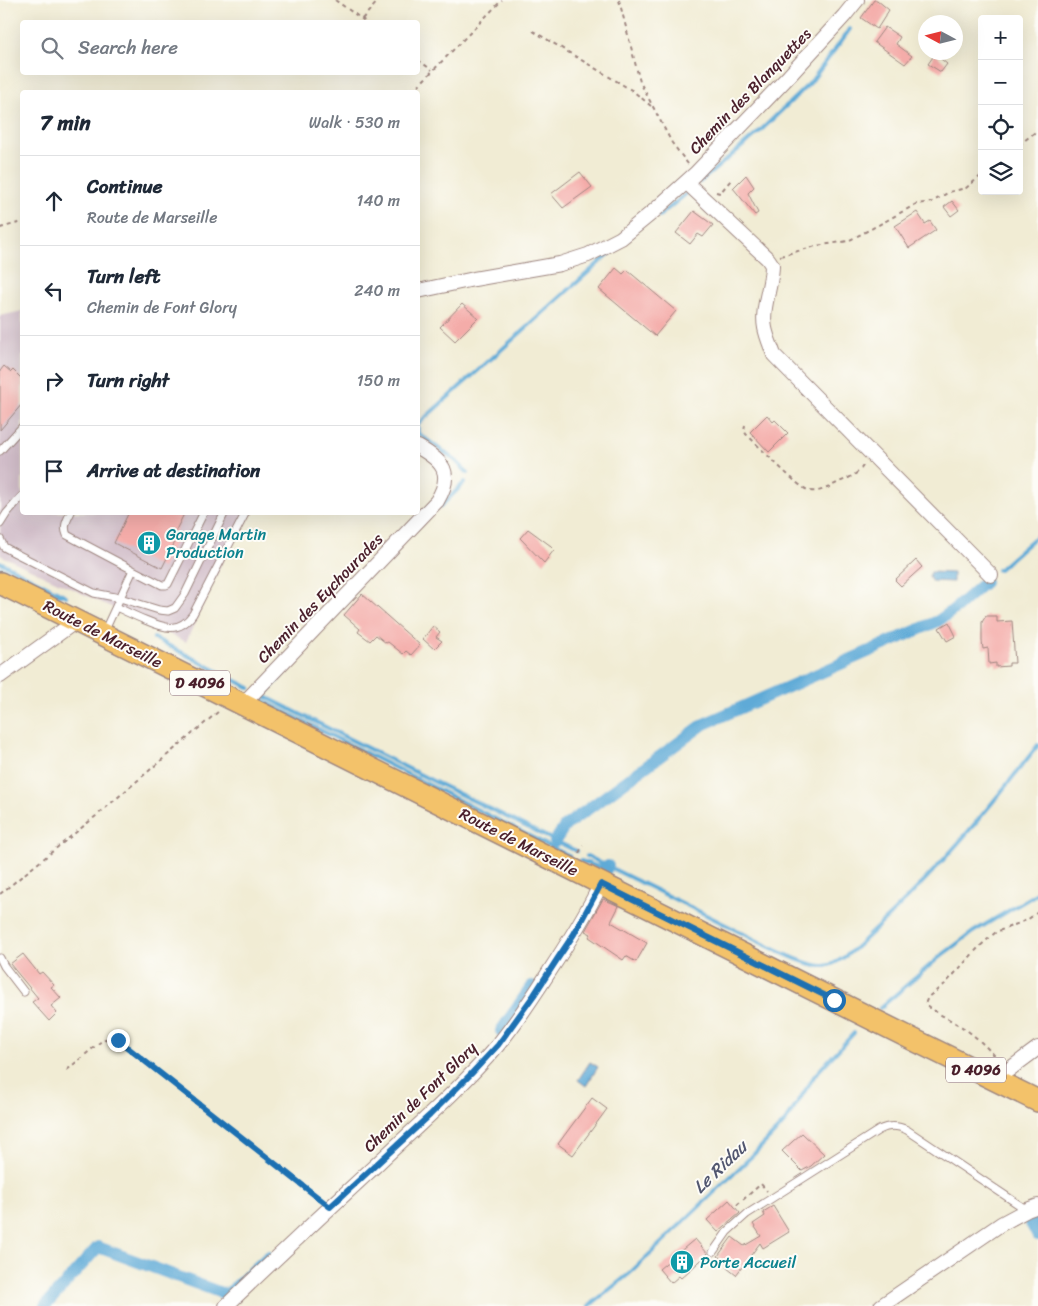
<!DOCTYPE html>
<meta charset="utf-8">
<style>
body{margin:0;font-family:Sriracha,sans-serif;background:#f6f6f7;color:#1f2937}
.controls{position:absolute;right:15px;top:15px;display:grid;overflow:hidden;border-radius:5px;box-shadow:0 5px 20px #0002}
.controls button{width:45px;height:45px;display:grid;place-items:center;padding:0;border:0;border-bottom:1px solid #e0e1e3;background:#fff;color:#1f2937;font:25px sans-serif}
.compass{position:absolute;left:918px;top:15px;width:45px;height:45px;border-radius:50%;background:#fff;box-shadow:0 5px 20px #0002;rotate:277deg}
.stop{position:absolute;width:15px;height:15px;margin:-11px;border:4px solid #1f6fb2;border-radius:50%;background:#fff}
.stop.end{background:#1f6fb2;border-color:#fff;box-shadow:0 1px 5px #0008}
.list{margin:0;padding:0;list-style:none}
h2{display:flex;justify-content:space-between;align-items:center;height:65px;margin:0;padding:0 20px;font-size:21px}
h2 small{font-size:16px;font-weight:400;color:#747a83}
.list li{display:grid;grid-template-columns:32px 1fr auto;gap:15px;align-items:center;box-sizing:border-box;height:90px;padding:0 20px;border-top:1px solid #e0e1e3}
.list b{display:block;font-size:19px;white-space:nowrap}
.list p{margin:0;font-size:16px;white-space:nowrap;color:#747a83}
.list em{font-size:16px;font-style:normal;color:#747a83}
.icon{flex:none;width:28px;height:28px;fill:none;stroke:currentColor;stroke-width:2;stroke-linecap:round;stroke-linejoin:round}
.map{position:relative;flex:none;width:1038px;height:1306px;overflow:hidden}
.search{position:absolute;background:#fff;box-shadow:0 5px 20px #0002;left:20px;top:20px;width:400px;height:55px;display:flex;align-items:center;gap:12px;box-sizing:border-box;padding:0 18px;border-radius:5px;color:#747a83;font-size:19px}
.panel{position:absolute;background:#fff;box-shadow:0 5px 20px #0002;left:20px;top:90px;width:400px;height:425px;border-radius:5px}
.map>svg:first-child{display:block}
.industrial{fill:#d1bdc9}
.water{fill:#5eaad7;stroke:#546481}
.lines{fill:none;stroke-linecap:round;stroke-linejoin:round}
.stream{stroke:#5eaad7;stroke-width:4}
.canal{stroke:#5eaad7;stroke-width:12}
.building{fill:#f4aca9}
.lane-casing{stroke:#9e8680;stroke-width:9}
.street-casing{stroke:#9e8680;stroke-width:16}
.primary-casing{stroke:#9e8680;stroke-width:24}
.path{stroke:#9e8680;stroke-width:2;stroke-dasharray:4 4;stroke-linecap:butt}
.lane{stroke:#fff;stroke-width:7}
.street{stroke:#fff;stroke-width:14}
.primary{stroke:#f3c26a;stroke-width:21}
.route{stroke:#1f6fb2;stroke-width:6}
.labels{text-anchor:middle;dominant-baseline:central;stroke-width:4;stroke-linejoin:round;paint-order:stroke}
.shield{fill:#fdfcf7;stroke:#806168;stroke-width:1}
.shield-label{font-size:15px;font-weight:bold;fill:#4a1f2b}
.street-label{font-size:16px;fill:#4a1f2b;stroke:#fdfcf7}
.culture-label{font-size:16px;fill:#0d838f;stroke:#fdfcf7;text-anchor:start}
.water-label{font-size:18px;font-style:italic;fill:#525770;stroke:#fdfcf7}
</style>
<div class="map">
<svg width="1038" height="1306" viewBox="0 0 1038 1306">
<rect width="100%" height="100%" fill="#fdfcf7"/>
<filter id="ink" filterUnits="userSpaceOnUse"><feTurbulence type="fractalNoise" baseFrequency=".02" numOctaves="2"/><feDisplacementMap in="SourceGraphic" scale="10" xChannelSelector="R" yChannelSelector="G"/><feConvolveMatrix kernelMatrix="1 2 1 2 8 2 1 2 1" color-interpolation-filters="sRGB"/></filter>
<filter id="wash" filterUnits="userSpaceOnUse"><feTurbulence type="fractalNoise" baseFrequency=".0096" numOctaves="4" result="noise"/><feDisplacementMap in="SourceGraphic" scale="20" xChannelSelector="R" yChannelSelector="G"/><feGaussianBlur stdDeviation="1.12" result="paint"/><feColorMatrix in="noise" values="0 0 0 0 0 0 0 0 0 0 0 0 0 0 0 0 0 1.4 0 .05"/><feComposite in="paint" operator="in"/></filter>
<g filter="url(#wash)">
<rect width="100%" height="100%" fill="#f1ecd4"/>
<path class="industrial" d="M22 311V512L244 513 186 642 0 555V316Z"/>
<path class="water" d="M931 572 953 573V582L931 581 929 576Z
M590 1062 598 1067 586 1086 578 1080Z"/>
<g class="lines">
<path class="stream" d="M700 182 758 133 810 83 850 29
M659 216 686 194
M468 473 456 461 418 433V424L610 253
M441 506 465 482
M0 562 66 596
M0 568 55 594 61 595
M998 570 1038 535
M154 638 250 688
M298 656 264 696 433 781 576 851
M263 701 569 856
M587 856C637 881 687 905 736 930 755 939 804 967 824 966 840 965 858 945 870 934 933 877 986 812 1038 745
M581 861 598 867 605 865
M880 1008 942 955 973 932 1033 896 1038 892
M589 1306 629 1274 753 1155 786 1121 815 1075 854 1033"/>
<path class="canal" d="M555 841 565 826 704 724 938 621 956 608 985 582
M604 873 608 866
M501 1031 532 986
M1038 1219 1030 1222 1038 1235
M45 1306 98 1247 227 1295 268 1257"/>
</g>
<g id="blocks">
<path class="building" d="M874 0H877L889 10 877 29 861 18Z
M885 27 900 37 896 44 912 56 905 64 874 42Z
M935 54 947 64 941 72 928 64Z
M580 172 592 187 563 208 551 194Z
M746 175 754 187 748 193 758 213 755 215 733 188Z
M952 201 959 210 951 216 944 207Z
M694 211 713 225 703 237 698 234 690 244 676 233Z
M917 212 925 224 930 221 936 230 909 248 895 226Z
M616 268 623 274 627 270 676 311 655 336 599 289Z
M462 304 478 318 455 341 440 327Z
M4 366 11 372 13 370 22 379V404L0 430V371Z
M767 415 773 422 775 420 788 433 769 452 750 432Z
M129 512H185L173 536 177 538 162 568 114 543Z
M528 529 551 546H550L554 550 544 563 520 538Z
M916 560 922 567 901 586 895 580Z
M362 594 420 645 411 655 406 651 403 654 388 642 386 643 376 635 370 641 358 632 360 629 344 615Z
M986 616H997V622L1012 621 1015 663H1009V666L996 667V663L989 664 988 648 983 649 982 641V622Z
M949 622 956 636 947 641 939 628Z
M433 626 440 632 436 637 442 641 434 649 423 639Z
M603 899 619 906 611 922 647 943 636 962 626 956 623 960 589 937 591 934 585 931Z
M23 954 39 974 42 972 54 985 51 987 61 998 51 1006 57 1013 49 1021 32 1002 38 998 10 964Z
M592 1098 607 1109 573 1155 558 1144Z
M802 1133 824 1154 811 1166 802 1171 782 1151Z
M729 1200 740 1213 718 1232 707 1220Z
M773 1206 789 1232 763 1248 760 1243 736 1275 727 1268 729 1265 718 1256 732 1237 744 1246 761 1236 753 1224 765 1216 763 1212Z
M695 1239 708 1254 681 1278 679 1276 671 1283 659 1269Z"/>
</g>
</g>
<g filter="url(#ink)">
<use href="#blocks" fill-opacity="0" stroke="#9e8680" stroke-width="1"/>
<g class="lines">
<g class="lane-casing">
<path id="lane" d="M0 451 22 427
M71 512C67 520 63 526 67 535L133 570 104 632
M0 524 7 513 22 496
M0 539 4 547 15 553 94 593 120 598 159 610 168 611 175 608 185 594 225 512
M133 570 162 585H166L168 584 204 512
M116 607C125 611 135 616 145 620 164 628 179 634 193 614L246 512
M0 958 4 966 24 992
M713 1252 727 1232 747 1214 879 1130C889 1125 897 1125 907 1130L1027 1210"/>
</g>
<g class="street-casing">
<path id="street" d="M686 182 768 259 772 265C772 286 761 308 765 328 767 338 771 346 774 355L991 575
M418 291 474 279 560 264 588 255 621 238 654 211 695 174 789 76 844 16 857 0
M0 676 76 621
M243 704 437 501C454 473 443 461 418 447
M995 1080 1038 1048
M226 1306C275 1259 325 1212 375 1166 416 1127 460 1089 497 1046 516 1023 533 997 549 972 568 943 586 914 601 884
M881 1306 1001 1224 1027 1210 1038 1206"/>
</g>
<g class="primary-casing">
<path id="primary" d="M0 583 914 1040 1038 1101"/>
</g>
<path class="path" d="M335 0 366 22
M619 0 640 82 672 143 688 164
M362 19 379 0
M533 31 633 91 651 106
M418 60 432 70
M412 92 502 0
M1019 145 1038 130
M716 192 720 193 731 180
M0 228 22 222
M780 256 816 246 848 241 886 221 916 204 932 202 949 192 966 188 982 175
M745 425 744 430 746 434C757 444 799 489 810 491 820 493 831 486 839 482 849 478 859 474 864 464
M579 853 583 845
M0 894 96 816 219 711
M1000 1061C989 1050 978 1038 965 1029 951 1019 938 1015 925 1004L928 997 945 984 979 947 996 932 1027 920 1038 912
M67 1070 99 1043 105 1039 117 1040 320 1199
M737 1205 761 1184 767 1191"/>
<use href="#lane" class="lane"/>
<use href="#street" class="street"/>
<use href="#primary" class="primary"/>
</g>
</g>
<g class="lines" filter="url(#ink)">
<path class="route" d="M118 1040 330 1207 430 1115 471 1074 498 1045 534 995 558 958 574 934 601 884 834 1000"/>
</g>
<defs>
<g id="building-disc" transform="scale(1.25)"><circle r="9.5" fill="#0f9aa8" stroke="#fdfcf7"/><path d="M-4-6H4V6H1V3H-1V6H-4ZM-2.5-4.3h1.7v1.8h-1.7ZM.8-4.3h1.7v1.8H.8ZM-2.5-1h1.7V.8h-1.7ZM.8-1h1.7V.8H.8Z" fill="#fff"/></g>
</defs>
<g fill-rule="evenodd">
<use href="#building-disc" x="149" y="543"/>
<use href="#building-disc" x="682" y="1262"/>
</g>
<g class="labels">
<g class="shield">
<rect x="170" y="670.5" width="60" height="25" rx="4"/>
<rect x="946" y="1057.5" width="60" height="25" rx="4"/>
</g>
<g class="shield-label">
<text x="200" y="683">D 4096</text>
<text x="976" y="1070">D 4096</text>
</g>
<g class="street-label">
<text transform="translate(750 91) rotate(-46)">Chemin des Blanquettes</text>
<text transform="translate(320 598) rotate(-46)">Chemin des Eychourades</text>
<text transform="translate(103 634) rotate(27)">Route de Marseille</text>
<text transform="translate(519 842) rotate(27)">Route de Marseille</text>
<text transform="translate(420 1097) rotate(-44)">Chemin de Font Glory</text>
</g>
<g class="culture-label">
<text x="166" y="534">Garage Martin<tspan x="166" dy="18">Production</tspan></text>
<text x="700" y="1262">Porte Accueil</text>
</g>
<g class="water-label">
<text transform="translate(720 1167) rotate(-44)">Le Ridau</text>
</g>
</g>
</svg>
<div class="controls">
<button>+</button>
<button>−</button>
<button><svg class="icon" aria-label="locate" viewBox="0 0 24 24"><circle cx="12" cy="12" r="6"/><path d="M12 2v4M12 18v4M2 12h4M18 12h4"/></svg></button>
<button><svg class="icon" aria-label="layers" viewBox="0 0 24 24"><path d="M12 4l9 5-9 5-9-5zM3 14l9 5 9-5"/></svg></button>
</div>
<svg class="compass" viewBox="-18 -18 36 36"><path d="M0-13l5 13h-10z" fill="#e53935"/><path d="M0 13l5-13h-10z" fill="#747a83"/></svg>
<div class="stop" style="left:834px;top:1000px"></div>
<div class="stop end" style="left:118px;top:1040px"></div>
<div class="search"><svg class="icon" aria-label="search" viewBox="0 0 24 24"><circle cx="10" cy="10" r="6"/><path d="M15 15l6 6"/></svg>Search here</div>
<section class="panel">
<h2>7 min<small>Walk · 530 m</small></h2>
<ul class="list">
<li><svg class="icon" aria-label="ahead" viewBox="0 0 24 24"><path d="M12 20V5M6 11l6-6 6 6"/></svg><div><b>Continue</b><p>Route de Marseille</p></div><em>140 m</em></li>
<li><svg class="icon" aria-label="left" viewBox="0 0 24 24"><path d="M17 20v-9H6M10 6l-5 5 5 5"/></svg><div><b>Turn left</b><p>Chemin de Font Glory</p></div><em>240 m</em></li>
<li><svg class="icon" aria-label="right" viewBox="0 0 24 24"><path d="M7 20v-9h11M14 6l5 5-5 5"/></svg><div><b>Turn right</b></div><em>150 m</em></li>
<li><svg class="icon" aria-label="arrive" viewBox="0 0 24 24"><path d="M6 21V4h12l-3 4 3 4H6"/></svg><div><b>Arrive at destination</b></div></li>
</ul>
</section>
</div>
